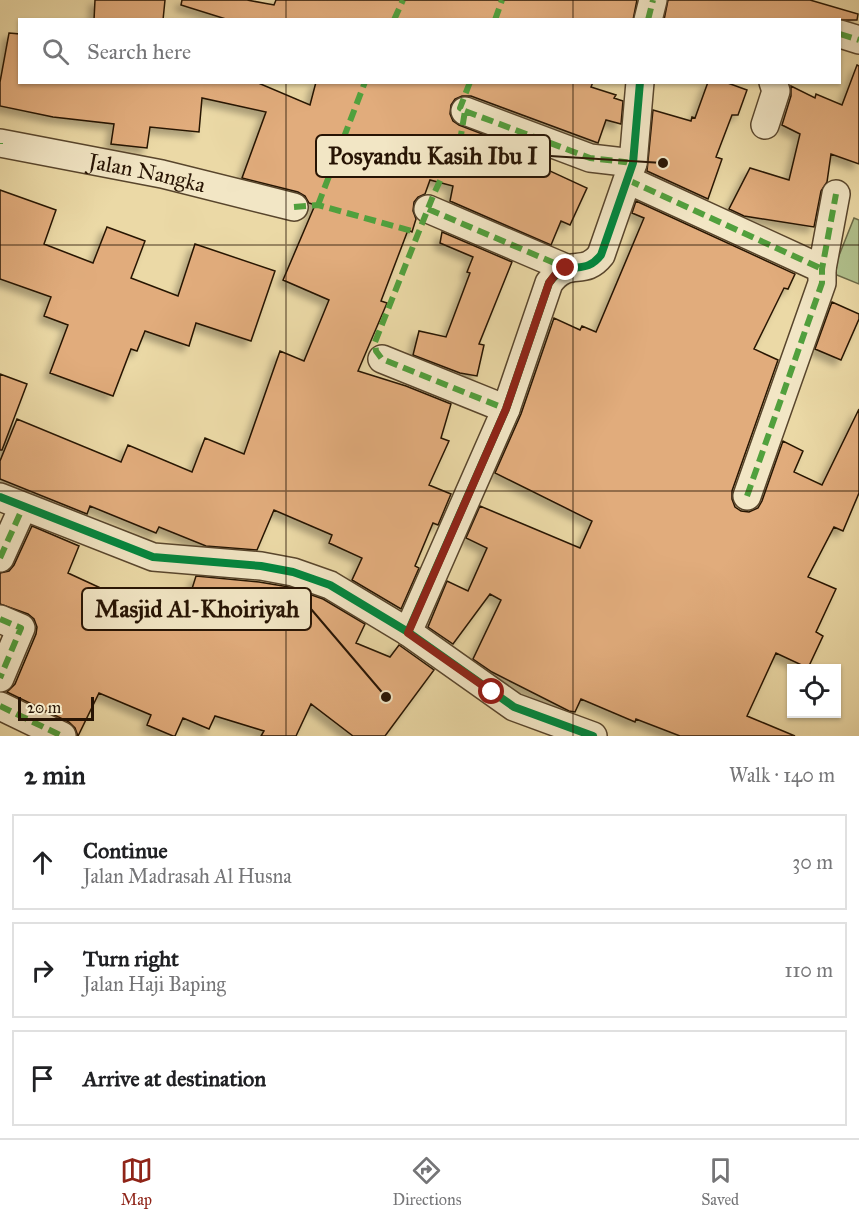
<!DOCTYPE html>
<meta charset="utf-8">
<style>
body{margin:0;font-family:"IM FELL Great Primer",serif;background:#f6f6f6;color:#202124}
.controls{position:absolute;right:18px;bottom:18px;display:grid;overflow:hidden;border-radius:0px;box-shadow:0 2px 4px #0004}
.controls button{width:54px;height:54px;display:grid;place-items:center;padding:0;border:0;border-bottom:2px solid #e0e0e0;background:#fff;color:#202124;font:30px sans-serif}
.scale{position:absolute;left:18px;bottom:15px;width:76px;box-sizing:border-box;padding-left:6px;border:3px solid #271404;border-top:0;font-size:16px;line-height:21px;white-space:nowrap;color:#271404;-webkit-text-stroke:4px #f2e6c5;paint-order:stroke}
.stop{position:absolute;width:18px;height:18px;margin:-14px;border:4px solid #8f2418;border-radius:50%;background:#fff}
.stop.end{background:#8f2418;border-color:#fff;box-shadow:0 2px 6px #0008}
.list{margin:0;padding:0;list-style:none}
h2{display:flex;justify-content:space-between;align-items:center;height:78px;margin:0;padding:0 24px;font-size:26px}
h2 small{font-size:20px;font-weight:400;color:#757577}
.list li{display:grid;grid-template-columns:39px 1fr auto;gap:18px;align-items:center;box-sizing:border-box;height:96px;margin:0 12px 12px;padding:0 12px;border:2px solid #e0e0e0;border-radius:0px}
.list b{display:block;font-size:22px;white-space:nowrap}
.list p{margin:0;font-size:20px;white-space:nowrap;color:#757577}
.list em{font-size:20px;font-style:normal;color:#757577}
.icon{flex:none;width:33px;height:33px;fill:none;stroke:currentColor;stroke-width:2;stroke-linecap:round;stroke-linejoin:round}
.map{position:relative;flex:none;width:859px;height:736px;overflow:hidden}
.search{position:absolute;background:#fff;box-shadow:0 2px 4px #0004;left:18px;right:18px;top:18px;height:66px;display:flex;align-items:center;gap:15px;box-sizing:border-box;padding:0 21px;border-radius:0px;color:#757577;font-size:22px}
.sheet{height:402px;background:#fff}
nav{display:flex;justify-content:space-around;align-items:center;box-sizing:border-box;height:84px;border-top:2px solid #e0e0e0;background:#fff;font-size:16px;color:#757577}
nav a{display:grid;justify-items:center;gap:3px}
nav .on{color:#8f2418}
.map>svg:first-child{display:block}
.green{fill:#b1c08c;stroke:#6c6a48;stroke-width:1.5}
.building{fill:#e1ac7c;stroke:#271404;stroke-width:1.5;filter:url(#shadow)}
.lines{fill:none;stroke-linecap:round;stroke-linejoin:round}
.minor-casing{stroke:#58452c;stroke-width:30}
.minor{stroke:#f2e6c5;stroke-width:27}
.quiet{stroke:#51a03d;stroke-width:6;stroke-dasharray:12 6;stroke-linecap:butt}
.cycleway-casing{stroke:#f2e6c5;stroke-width:11}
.cycleway{stroke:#00873e;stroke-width:8}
.route{stroke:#8f2418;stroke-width:8}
.grid{fill:none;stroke:#271404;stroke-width:1.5;stroke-opacity:0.55}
.labels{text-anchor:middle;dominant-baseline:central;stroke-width:4.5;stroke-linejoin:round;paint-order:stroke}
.street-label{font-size:22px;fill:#271404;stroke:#f2e6c5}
.leader{fill:none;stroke:#271404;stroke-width:2}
.callout-dot{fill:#271404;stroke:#f2e6c5;stroke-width:2}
.callout{fill:#f2e6c5;stroke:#271404;stroke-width:2}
.callout-label{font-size:24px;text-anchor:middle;font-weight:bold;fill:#271404}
</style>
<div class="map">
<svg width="859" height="736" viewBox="0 0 859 736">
<defs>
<filter id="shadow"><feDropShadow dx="-5.5" dy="5.5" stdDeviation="3" flood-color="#0004"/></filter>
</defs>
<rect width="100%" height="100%" fill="#ebd9a6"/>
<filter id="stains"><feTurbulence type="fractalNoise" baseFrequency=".00333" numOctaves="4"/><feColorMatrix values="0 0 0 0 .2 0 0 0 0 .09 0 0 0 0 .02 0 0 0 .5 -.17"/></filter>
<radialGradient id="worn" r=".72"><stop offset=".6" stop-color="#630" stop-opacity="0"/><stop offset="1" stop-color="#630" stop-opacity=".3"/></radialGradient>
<path class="green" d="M854 218 859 220V284L832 273Z"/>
<path class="building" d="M95 0H165L163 20H94Z
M182 0H247L274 5 276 0H637L633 20H229L181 5Z
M668 0H810L858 14 857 20H664Z
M9 33 20 34V82H256L310 105 316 82H593L591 87 616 95 614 98 623 101 621 124 606 120 598 143 471 96H462L455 99 451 105 450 114 453 121 459 125 485 135 483 140 587 188 570 225 561 221 551 245 450 201 453 186 430 180 425 194 418 197 414 202 413 211 416 219 412 232 408 230 381 301 387 303 358 371 406 386 451 404 441 438 449 441 429 485 451 494 438 525 433 523 415 566 419 568 401 609 352 580 362 558 329 543 332 535 274 510 257 550 206 546 159 527 156 533 90 506 87 514 0 479V461L17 419 121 462 128 445 192 472 205 438 244 454 280 351 304 361 329 300 283 280 315 205 309 203 305 196 298 192 242 178 266 112 202 98 199 132 150 127 147 148 111 144 114 124 53 117 0 106V82Z
M857 65 859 66V164L831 154 827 182 821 191 814 227 744 216 729 209 750 168 789 180 800 134 782 125 791 96V86L815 98 816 94 842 105Z
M708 82H725L747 90 738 115H732L716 157 722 159 708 199 647 171 653 110 691 121 692 117 695 118Z
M0 190 56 210 44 244 93 263 107 227 145 241 131 278 178 296 195 244 275 271 251 341 196 323 189 346 145 331 137 351 131 349 113 396 50 373 68 325 44 316 51 297 0 279Z
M636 201 795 274 788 289 784 288 754 349 778 360 732 491V499L735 507 741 511 749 512 758 508 762 501 783 441 803 451 794 472 822 485 859 409V493L843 531 834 527 808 577 836 589 816 632 823 636 808 668 776 653 747 716 795 736H680L636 719 635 722 581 699 575 712 569 711 492 672 473 659 501 600 490 594 453 644 428 627 447 581 468 591 487 548 466 538 480 506 580 548 592 521 495 473 521 414 554 318 580 330 582 326 596 332 644 218 632 213Z
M442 232 512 262 479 344 484 345 477 376 460 373 413 355 419 331 446 337 470 273 467 272 473 257 440 243Z
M832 302 859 314V319L841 360 815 349Z
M0 374 27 384 2 450H0Z
M32 526 79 546 68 573 133 603 138 590 186 608 196 576 259 582 289 587 323 599 365 624 356 643 390 657 399 645 434 670 385 736H353L311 704 296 736H261L264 731 215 716 209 729 183 718 175 736H173L147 725 151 715 99 693 78 736 75 728 69 722 7 692 15 684 36 634 37 627 34 619 28 614 0 604V573L9 571 14 565Z"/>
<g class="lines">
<g class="minor-casing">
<g id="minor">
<path d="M648 20 653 0"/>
<path d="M840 34 859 40"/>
<path d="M465 111 590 158 633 163"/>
<path d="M765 125 776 91 773 82"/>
<path id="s1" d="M0 143 162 174 294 207"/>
<path d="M628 180 822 269"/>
<path d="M428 209 566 268"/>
<path d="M382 359 506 409"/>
<path d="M747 496 822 283V269L836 194"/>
<path d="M0 497 153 557 261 566 293 572 330 585 408 632 514 707 593 736"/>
<path d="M0 558 23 507"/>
<path d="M0 619 21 628 0 678"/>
<path d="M408 632 506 409 549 283C569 256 583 278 601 255L633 163 640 82"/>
<path d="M0 706 62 736"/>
</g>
</g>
<use href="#minor" class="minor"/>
<path class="quiet" d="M394 20 403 0
M495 20 502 0
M648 20 653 0
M840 34 859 40
M470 82 460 108 465 111 461 135 433 196 375 342 376 351 382 359 506 409
M465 111 590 158 633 163
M0 144V143
M628 180 822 269
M318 205 365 82
M294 207 318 205 419 233
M428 209 566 268
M747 496 822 283V269L836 194
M0 558 23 507
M0 619 21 628 0 678
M0 706 62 736"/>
<g class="cycleway-casing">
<path id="cycleway" d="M0 497 153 557 261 566 293 572 330 585 408 632 514 707 593 736
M408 632 506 409 549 283C569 256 583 278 601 255L633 163 640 82"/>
</g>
<use href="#cycleway" class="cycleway"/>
</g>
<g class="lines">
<path class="route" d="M492 692 408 633 506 409 549 283 555 275 566 268"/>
</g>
<path class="grid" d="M286 0V20M573 0V20M286 82V736M573 82V736M0 245H859M0 491H859"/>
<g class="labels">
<g class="street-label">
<text stroke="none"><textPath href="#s1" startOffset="150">Jalan Nangka</textPath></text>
</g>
</g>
<path class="leader" d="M663 163L550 156M386 697L311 609"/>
<g class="callout-dot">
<circle cx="663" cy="163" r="6"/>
<circle cx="386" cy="697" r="6"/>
</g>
<g class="callout">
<rect x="316" y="135" width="234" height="42" rx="6"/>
<rect x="82" y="588" width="229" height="42" rx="6"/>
</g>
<g class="callout-label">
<text x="433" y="164">Posyandu Kasih Ibu I</text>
<text x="197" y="617">Masjid Al-Khoiriyah</text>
</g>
<rect width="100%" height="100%" filter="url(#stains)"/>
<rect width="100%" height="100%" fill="url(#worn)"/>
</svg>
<div class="controls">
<button><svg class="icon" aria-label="locate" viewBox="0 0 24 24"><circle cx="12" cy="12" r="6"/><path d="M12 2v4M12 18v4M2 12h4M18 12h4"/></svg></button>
</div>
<div class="scale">20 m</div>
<div class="stop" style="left:492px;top:692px"></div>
<div class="stop end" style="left:566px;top:268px"></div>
<div class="search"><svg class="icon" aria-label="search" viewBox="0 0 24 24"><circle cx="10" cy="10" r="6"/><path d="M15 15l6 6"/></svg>Search here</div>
</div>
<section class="sheet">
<h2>2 min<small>Walk · 140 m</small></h2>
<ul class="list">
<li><svg class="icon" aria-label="ahead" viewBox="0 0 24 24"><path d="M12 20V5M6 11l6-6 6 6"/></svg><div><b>Continue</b><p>Jalan Madrasah Al Husna</p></div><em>30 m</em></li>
<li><svg class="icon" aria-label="right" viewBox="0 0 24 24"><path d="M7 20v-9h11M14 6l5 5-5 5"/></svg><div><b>Turn right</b><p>Jalan Haji Baping</p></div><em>110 m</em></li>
<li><svg class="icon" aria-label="arrive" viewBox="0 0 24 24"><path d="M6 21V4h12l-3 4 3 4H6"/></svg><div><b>Arrive at destination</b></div></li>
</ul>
</section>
<nav>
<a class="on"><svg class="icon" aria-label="map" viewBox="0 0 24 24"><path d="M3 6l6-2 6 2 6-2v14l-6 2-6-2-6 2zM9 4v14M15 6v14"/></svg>Map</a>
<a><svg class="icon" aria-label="directions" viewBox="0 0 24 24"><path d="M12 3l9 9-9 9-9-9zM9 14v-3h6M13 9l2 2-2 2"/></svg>Directions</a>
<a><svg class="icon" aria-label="saved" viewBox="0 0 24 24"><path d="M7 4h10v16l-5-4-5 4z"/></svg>Saved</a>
</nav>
